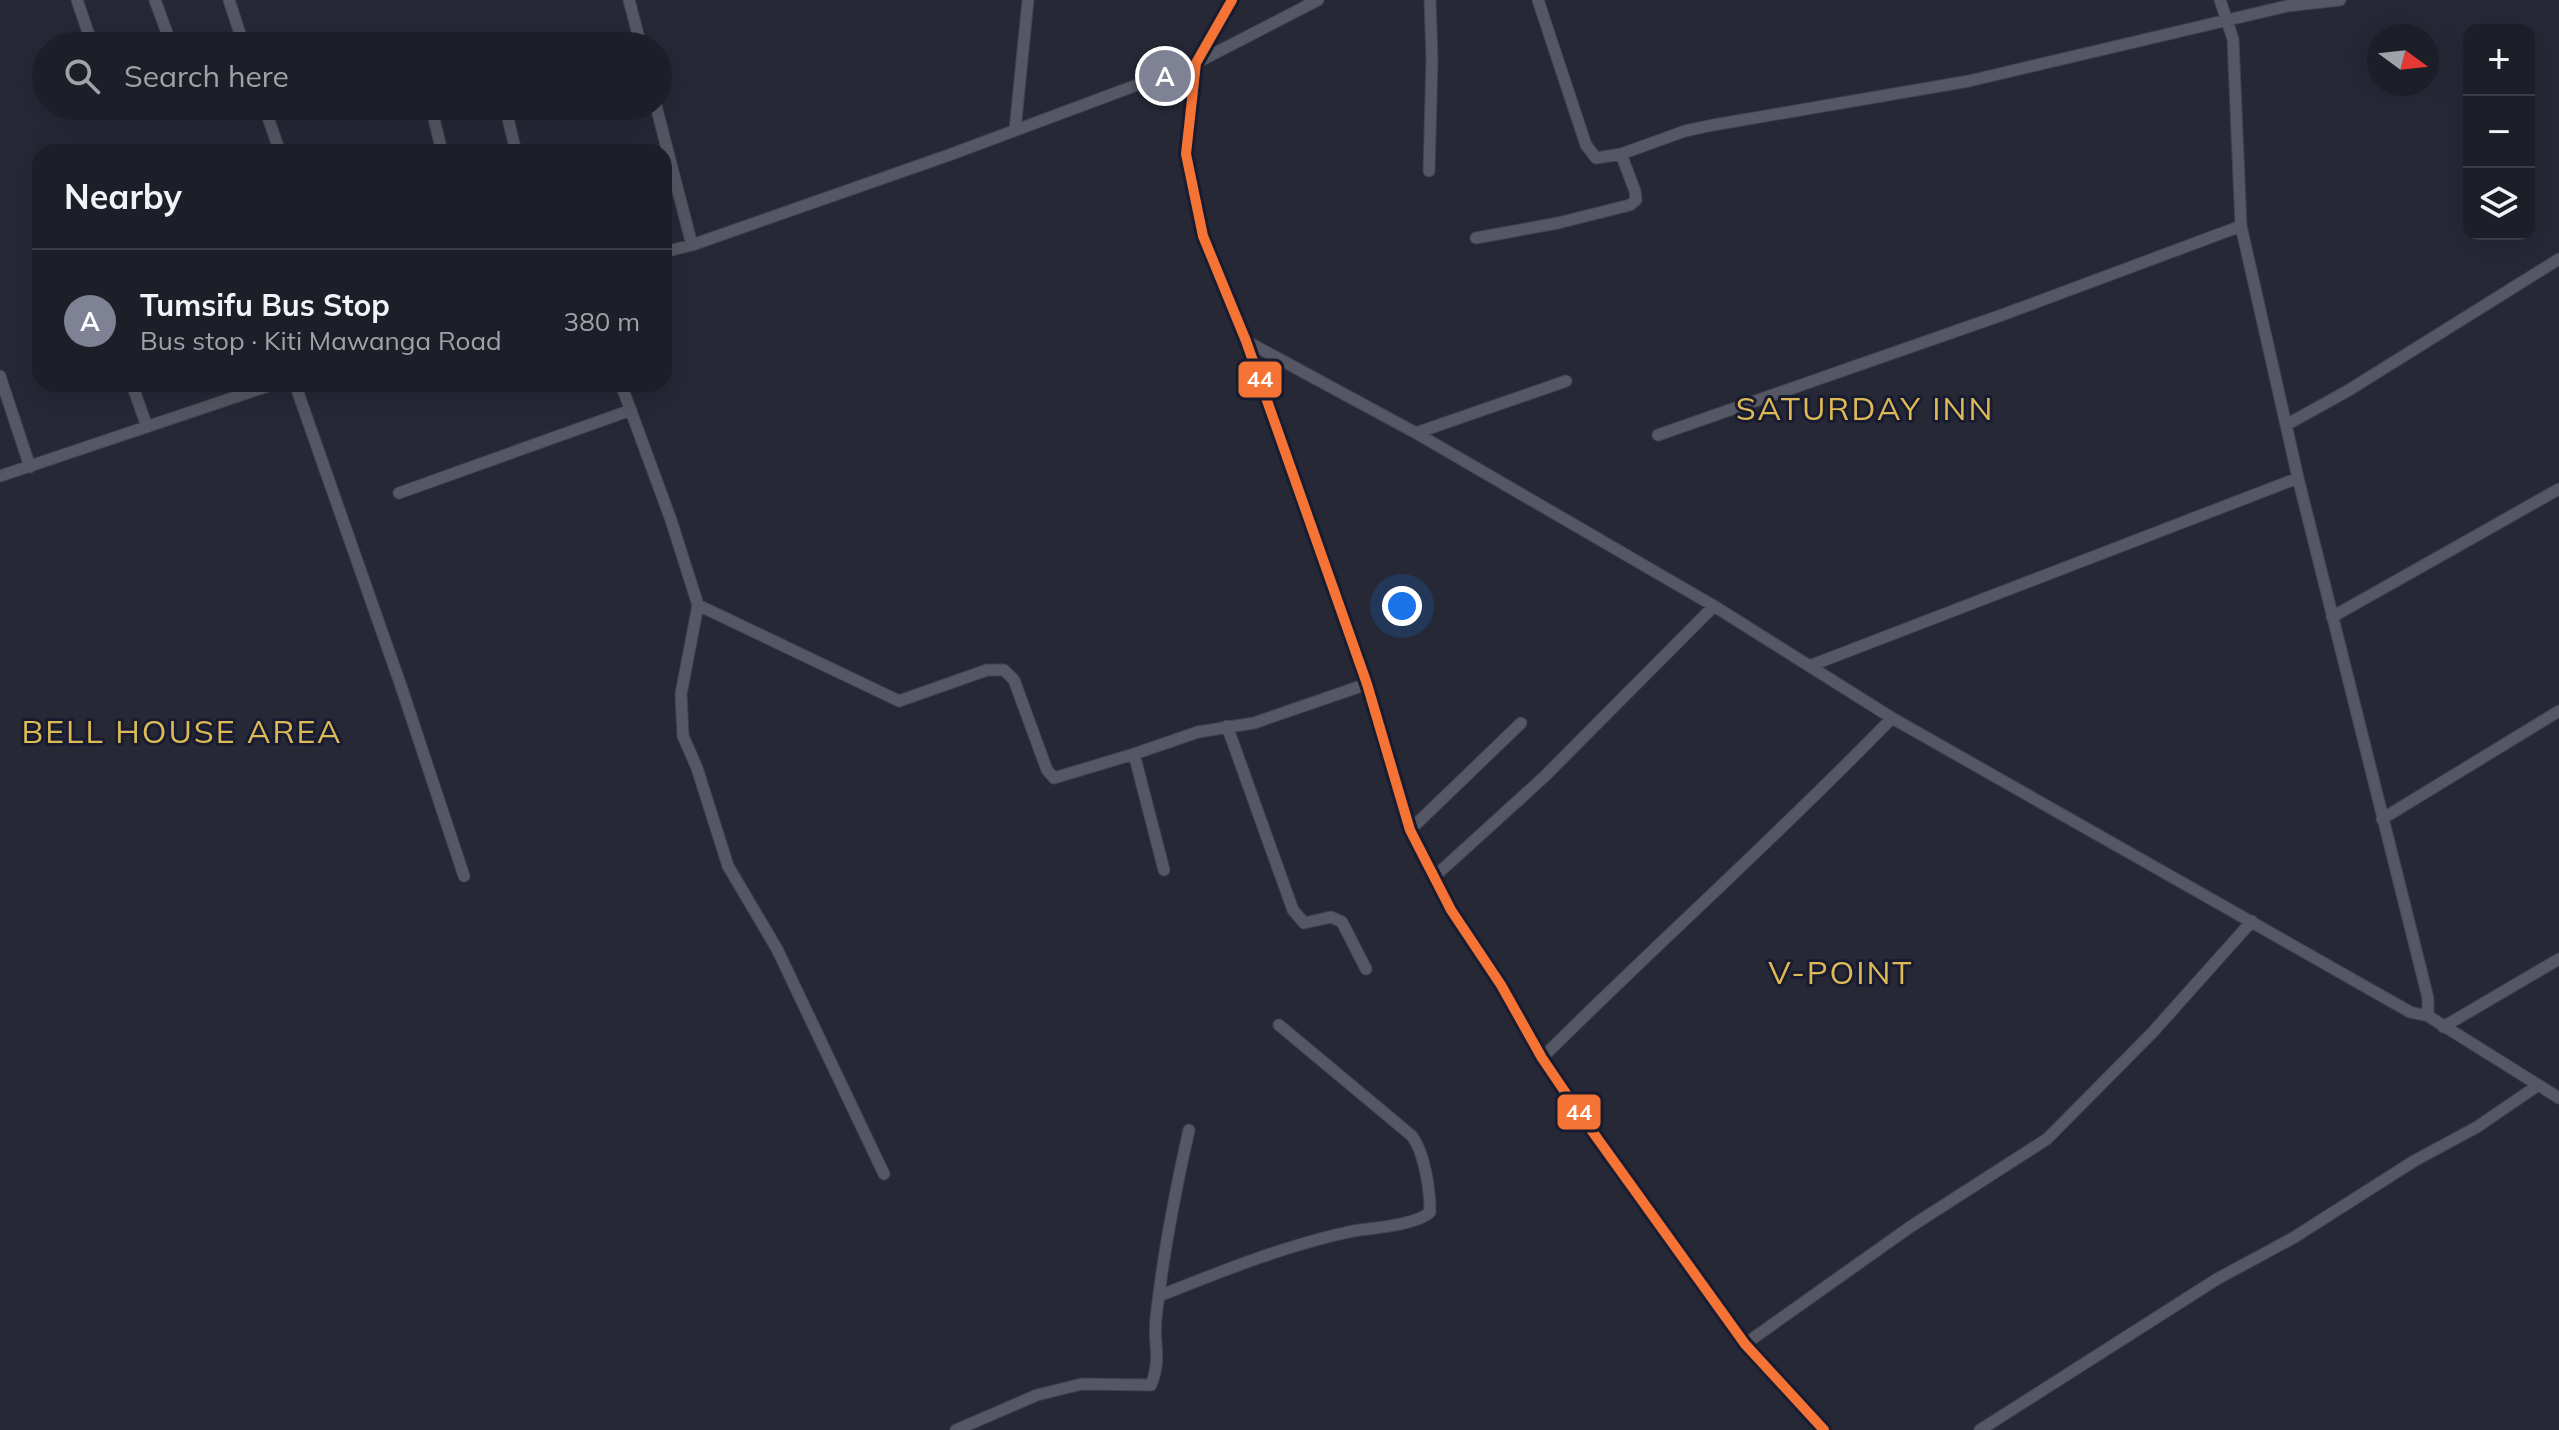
<!DOCTYPE html>
<meta charset="utf-8">
<style>
body{margin:0;font-family:Mulish,sans-serif;background:#252730;color:#f1f3f6}
.controls{position:absolute;right:24px;top:24px;display:grid;overflow:hidden;border-radius:16px;box-shadow:0 8px 32px #0002}
.controls button{width:72px;height:72px;display:grid;place-items:center;padding:0;border:0;border-bottom:2px solid #3a3c45;background:#1c1e28;color:#f1f3f6;font:40px sans-serif}
.compass{position:absolute;left:2367px;top:24px;width:72px;height:72px;border-radius:50%;background:#1c1e28;box-shadow:0 8px 32px #0002;rotate:105deg}
.you{position:absolute;left:1402px;top:606px;width:28px;height:28px;margin:-20px;border:6px solid #fff;border-radius:50%;background:#1a73e8;box-shadow:0 0 0 12px #1a73e833}
.badge{display:grid;place-items:center;width:52px;height:52px;border-radius:50%;background:#7f8195;color:#fff;font-size:26px;font-weight:700}
.pin{position:absolute;translate:-50% -50%;border:4px solid #fff;box-shadow:0 2px 8px #0006}
.list{margin:0;padding:0;list-style:none}
h2{display:flex;justify-content:space-between;align-items:center;height:104px;margin:0;padding:0 32px;font-size:34px}
h2 small{font-size:26px;font-weight:400;color:#a0a2a8}
.list li{display:grid;grid-template-columns:52px 1fr auto;gap:24px;align-items:center;box-sizing:border-box;height:144px;padding:0 32px;border-top:2px solid #3a3c45}
.list b{display:block;font-size:30px;white-space:nowrap}
.list p{margin:0;font-size:26px;white-space:nowrap;color:#a0a2a8}
.list em{font-size:26px;font-style:normal;color:#a0a2a8}
.icon{flex:none;width:44px;height:44px;fill:none;stroke:currentColor;stroke-width:2;stroke-linecap:round;stroke-linejoin:round}
.map{position:relative;flex:none;width:2559px;height:1430px;overflow:hidden}
.search{position:absolute;background:#1c1e28;box-shadow:0 8px 32px #0002;left:32px;top:32px;width:640px;height:88px;display:flex;align-items:center;gap:20px;box-sizing:border-box;padding:0 28px;border-radius:44px;color:#a0a2a8;font-size:30px}
.panel{position:absolute;background:#1c1e28;box-shadow:0 8px 32px #0002;left:32px;top:144px;width:640px;height:248px;border-radius:24px}
.map>svg:first-child{display:block}
.lines{fill:none;stroke-linecap:round;stroke-linejoin:round}
.minor-casing{stroke:#41424d;stroke-width:13}
.minor{stroke:#565764;stroke-width:11}
.bus-1-casing{stroke:#191c31;stroke-width:16}
.bus-1{stroke:#f57335;stroke-width:10}
.labels{text-anchor:middle;dominant-baseline:central;stroke-width:6;stroke-linejoin:round;paint-order:stroke}
.quarter-label{font-size:32px;letter-spacing:2px;fill:#ddba55;stroke:#191c31}
.line-badge{stroke:#191c31;stroke-width:3}
.badge-label{font-size:22px;text-anchor:middle;font-weight:bold;fill:#fff}
</style>
<div class="map">
<svg width="2559" height="1430" viewBox="0 0 2559 1430">
<rect width="100%" height="100%" fill="#262836"/>
<g class="lines">
<g class="minor-casing">
<path id="minor" d="M77 0 90 38
M155 0 171 44
M229 0 244 46
M629 0 641 46
M1232 0 1196 63 1186 154 1203 236 1246 341 1367 684 1410 830 1451 910 1501 985 1542 1058 1582 1117 1745 1344 1824 1430
M2220 0 2233 39 2241 226 2298 478 2428 998V1016
M490 42V46
M264 106 280 152
M431 106 442 152
M505 106 516 152
M656 106 692 245
M1015 130 1028 0
M1621 154 1685 131 1713 125 1969 81 2287 6 2340 0
M1429 171 1432 60 1430 0
M1476 238 1558 223 1630 205 1636 200 1635 191 1621 154 1596 158 1586 145 1538 0
M664 252 692 245 949 155 1196 63 1318 0
M1246 341 1416 433 1714 606 1892 718 2410 1012 2428 1016 2559 1098
M0 376 30 467
M132 384 147 427
M295 384 401 686 464 876
M621 384 671 520 698 605 681 694 683 736 697 768 728 866 777 949 884 1174
M2286 425 2349 390 2559 259
M1416 433 1566 381
M1658 435 2002 315 2241 226
M0 476 274 384
M399 493 631 410
M698 605 899 701 987 670H1004L1014 680 1047 770 1054 778 1134 754
M2332 617 2559 489
M1812 665 2298 478
M1227 726 1293 910 1304 923 1331 917 1342 922 1366 969
M2382 819 2559 711
M1410 830 1521 723
M1164 870 1134 754 1198 732 1254 723 1367 684
M1434 877 1544 777 1714 606
M2443 1027 2559 959
M1542 1058C1657 943 1779 835 1892 718
M1159 1296C1222 1271 1286 1245 1353 1231 1372 1228 1417 1225 1430 1212 1430 1190 1425 1154 1412 1136L1279 1025
M1745 1344 1910 1227 2047 1139 2152 1033 2252 921
M956 1430 1037 1395 1082 1384 1151 1385C1162 1356 1153 1346 1156 1318 1163 1255 1175 1192 1189 1130
M1980 1430 2217 1279 2293 1238 2414 1161 2477 1127 2537 1086"/>
</g>
<use href="#minor" class="minor"/>
<g class="bus-1-casing">
<path id="bus-1" d="M1232 0 1196 63 1186 154 1203 236 1246 341 1367 684 1410 830 1451 910 1501 985 1542 1058 1582 1117 1745 1344 1824 1430"/>
</g>
<use href="#bus-1" class="bus-1"/>
</g>
<g class="labels">
<g class="quarter-label">
<text x="1865" y="408">SATURDAY INN</text>
<text x="182" y="731">BELL HOUSE AREA</text>
<text x="1841" y="972">V-POINT</text>
</g>
</g>
<g class="line-badge">
<rect x="1237" y="360" width="46" height="39" rx="8" fill="#f57335"/>
<rect x="1556" y="1093" width="46" height="38" rx="8" fill="#f57335"/>
</g>
<g class="badge-label">
<text x="1260" y="387">44</text>
<text x="1579" y="1120">44</text>
</g>
</svg>
<div class="controls">
<button>+</button>
<button>−</button>
<button><svg class="icon" aria-label="layers" viewBox="0 0 24 24"><path d="M12 4l9 5-9 5-9-5zM3 14l9 5 9-5"/></svg></button>
</div>
<svg class="compass" viewBox="-18 -18 36 36"><path d="M0-13l5 13h-10z" fill="#e53935"/><path d="M0 13l5-13h-10z" fill="#a0a2a8"/></svg>
<div class="you"></div>
<div class="pin badge" style="left:1165px;top:76px">A</div>
<div class="search"><svg class="icon" aria-label="search" viewBox="0 0 24 24"><circle cx="10" cy="10" r="6"/><path d="M15 15l6 6"/></svg>Search here</div>
<section class="panel">
<h2>Nearby<small></small></h2>
<ul class="list">
<li><span class="badge">A</span><div><b>Tumsifu Bus Stop</b><p>Bus stop · Kiti Mawanga Road</p></div><em>380 m</em></li>
</ul>
</section>
</div>
